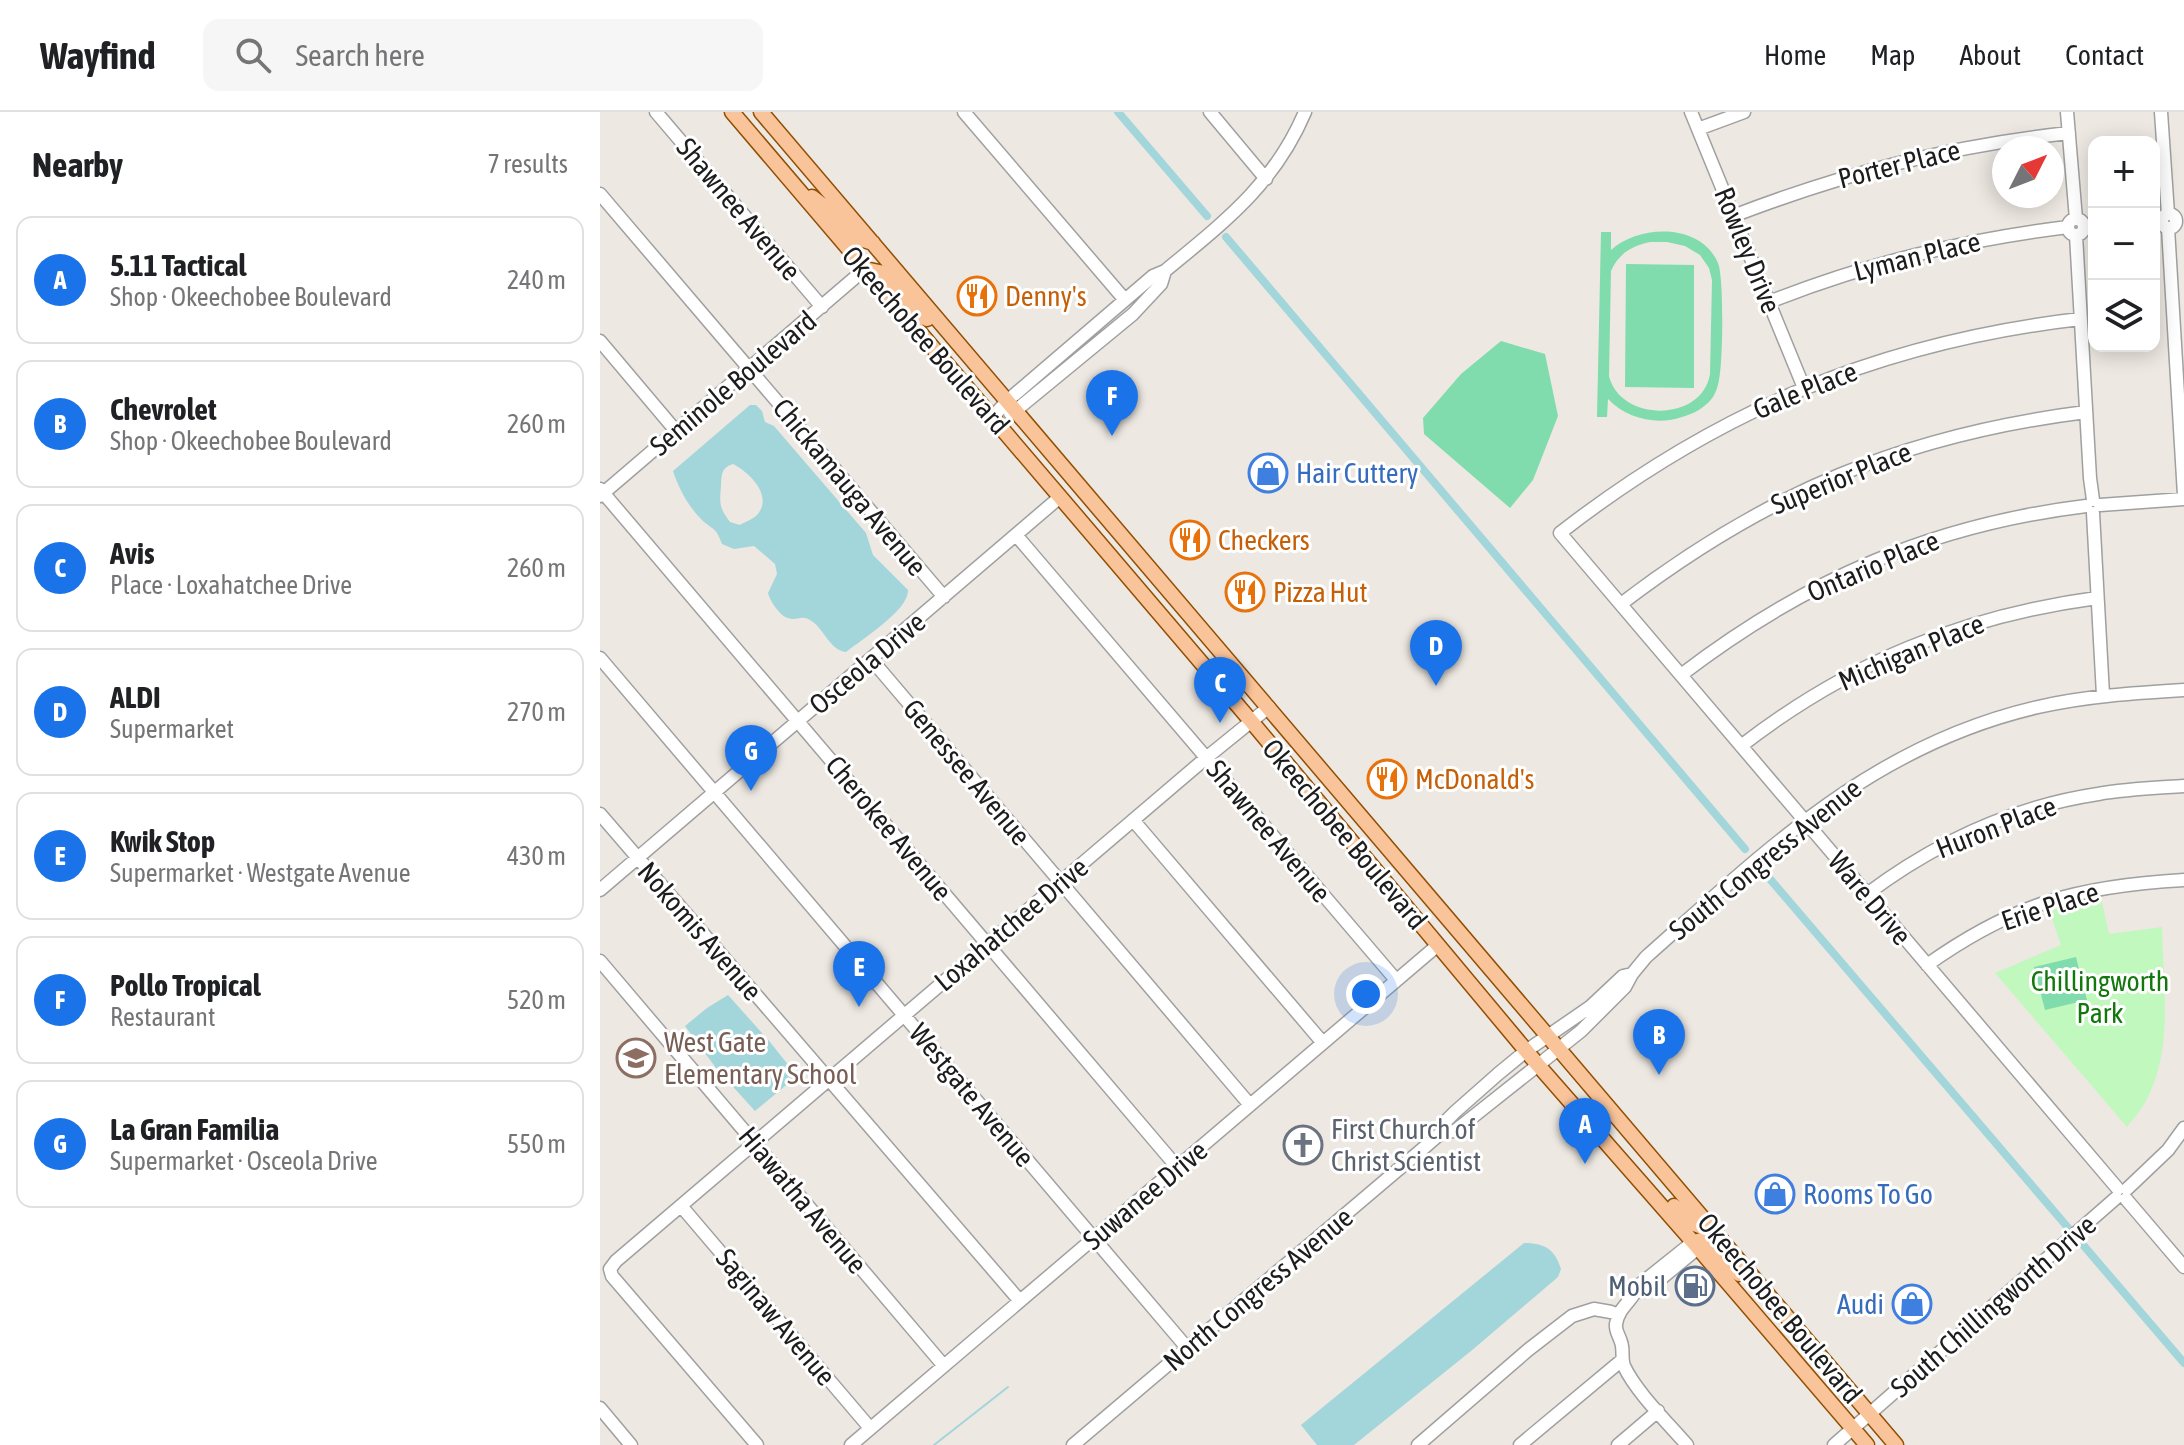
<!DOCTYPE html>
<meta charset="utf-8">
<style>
body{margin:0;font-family:"Asap Condensed",sans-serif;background:#f6f6f6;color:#202124}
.controls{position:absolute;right:24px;top:24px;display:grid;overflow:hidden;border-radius:16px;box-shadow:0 4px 20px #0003}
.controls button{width:72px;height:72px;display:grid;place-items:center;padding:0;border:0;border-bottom:2px solid #e0e0e0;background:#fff;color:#202124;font:40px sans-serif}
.compass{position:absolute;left:1392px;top:24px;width:72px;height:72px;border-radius:50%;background:#fff;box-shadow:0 4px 20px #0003;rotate:48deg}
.you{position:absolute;left:766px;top:882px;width:28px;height:28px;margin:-20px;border:6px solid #fff;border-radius:50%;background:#1a73e8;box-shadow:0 0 0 12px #1a73e833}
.badge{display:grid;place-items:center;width:52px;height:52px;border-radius:50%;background:#1a73e8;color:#fff;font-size:26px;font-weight:700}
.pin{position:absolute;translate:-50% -66px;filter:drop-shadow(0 2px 4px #0008)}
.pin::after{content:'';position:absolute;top:42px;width:28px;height:24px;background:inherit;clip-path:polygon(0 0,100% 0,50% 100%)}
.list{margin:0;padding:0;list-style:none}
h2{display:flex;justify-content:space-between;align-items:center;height:104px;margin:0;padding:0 32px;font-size:34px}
h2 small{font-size:26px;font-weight:400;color:#757577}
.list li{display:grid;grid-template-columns:52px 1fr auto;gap:24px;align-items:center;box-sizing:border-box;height:128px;margin:0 16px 16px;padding:0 16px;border:2px solid #e0e0e0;border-radius:16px}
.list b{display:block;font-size:30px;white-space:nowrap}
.list p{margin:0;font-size:26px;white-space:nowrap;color:#757577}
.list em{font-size:26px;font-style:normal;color:#757577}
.icon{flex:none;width:44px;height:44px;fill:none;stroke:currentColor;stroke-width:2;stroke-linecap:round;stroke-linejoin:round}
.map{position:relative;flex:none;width:1584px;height:1333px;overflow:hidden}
header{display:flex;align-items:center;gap:48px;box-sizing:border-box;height:112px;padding:0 40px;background:#fff;border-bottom:2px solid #e0e0e0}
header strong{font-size:38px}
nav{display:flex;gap:44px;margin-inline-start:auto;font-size:28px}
.search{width:560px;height:72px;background:#f6f6f6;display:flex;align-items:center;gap:20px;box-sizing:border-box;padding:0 28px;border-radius:16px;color:#757577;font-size:30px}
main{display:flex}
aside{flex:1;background:#fff}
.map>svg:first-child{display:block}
.park{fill:#c1f8be}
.pitch{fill:#80dcac;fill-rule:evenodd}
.water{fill:#a2d6db;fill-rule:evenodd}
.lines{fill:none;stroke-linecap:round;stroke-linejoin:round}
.stream{stroke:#a2d6db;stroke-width:2}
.canal{stroke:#a2d6db;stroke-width:8}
.minor-casing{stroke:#a0a0a0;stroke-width:15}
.major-casing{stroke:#924f02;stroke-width:17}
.minor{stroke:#fff;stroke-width:12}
.major{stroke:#fac49a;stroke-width:14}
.labels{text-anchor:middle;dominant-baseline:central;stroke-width:6;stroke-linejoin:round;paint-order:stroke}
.street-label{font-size:28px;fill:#1c1c1c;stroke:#fff}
.food-label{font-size:28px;fill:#c56008;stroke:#fff;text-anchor:start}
.shop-label{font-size:28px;fill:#366cbe;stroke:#fff;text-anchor:start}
.park-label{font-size:28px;fill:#12780d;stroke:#fff}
.education-label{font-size:28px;fill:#785e54;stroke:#fff;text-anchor:start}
.worship-label{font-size:28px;fill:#5b616d;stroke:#fff;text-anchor:start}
.service-label{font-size:28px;fill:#4e5e75;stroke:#fff;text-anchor:end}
</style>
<header>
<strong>Wayfind</strong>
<div class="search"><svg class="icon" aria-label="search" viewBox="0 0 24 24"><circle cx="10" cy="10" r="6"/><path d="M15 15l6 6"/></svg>Search here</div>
<nav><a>Home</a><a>Map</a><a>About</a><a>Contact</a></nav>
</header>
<main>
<aside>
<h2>Nearby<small>7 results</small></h2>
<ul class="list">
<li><span class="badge">A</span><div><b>5.11 Tactical</b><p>Shop · Okeechobee Boulevard</p></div><em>240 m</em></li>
<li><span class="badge">B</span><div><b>Chevrolet</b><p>Shop · Okeechobee Boulevard</p></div><em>260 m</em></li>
<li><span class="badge">C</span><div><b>Avis</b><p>Place · Loxahatchee Drive</p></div><em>260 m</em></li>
<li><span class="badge">D</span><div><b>ALDI</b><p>Supermarket</p></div><em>270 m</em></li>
<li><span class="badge">E</span><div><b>Kwik Stop</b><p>Supermarket · Westgate Avenue</p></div><em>430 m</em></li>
<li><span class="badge">F</span><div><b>Pollo Tropical</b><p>Restaurant</p></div><em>520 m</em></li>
<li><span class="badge">G</span><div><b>La Gran Familia</b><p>Supermarket · Osceola Drive</p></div><em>550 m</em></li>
</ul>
</aside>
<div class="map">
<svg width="1584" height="1333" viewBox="0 0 1584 1333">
<rect width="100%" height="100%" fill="#ede8e2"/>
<path class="park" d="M1501 786 1509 822 1562 815C1563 872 1574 937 1546 989 1541 998 1533 1007 1527 1015L1395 861 1461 833 1449 798Z"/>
<path class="pitch" d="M1001 120H1011V138C1040 112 1101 111 1118 151 1124 165 1123 250 1119 268 1118 274 1116 280 1113 285 1103 299 1086 305 1070 308 1048 311 1024 304 1008 287L1007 305H997ZM1050 130H1067L1085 134 1100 143 1109 156 1112 168 1110 262C1102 311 1020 310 1009 264L1011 159C1019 141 1032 134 1050 130Z
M1026 152 1094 153V276L1025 275Z
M901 229 945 242 958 304 933 368 910 396 824 322 823 306 861 262Z
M1476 845 1487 888 1445 898 1434 855Z"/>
<path class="water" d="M150 293H156L162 299 165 310 174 314 266 421 273 443 308 478C309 498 262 527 246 540 230 538 225 519 213 510 201 501 198 510 188 506 180 504 170 489 168 481L177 462 175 452 154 434 134 437 122 432C116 415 114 419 102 408 88 394 79 377 73 359ZM133 352C149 360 174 384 157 403 153 407 145 410 140 413L130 410C118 394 120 391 121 373 122 362 121 356 133 352Z
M128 883 170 930 197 964 155 999 116 956 85 914 107 896Z
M924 1131C944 1131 955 1137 961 1157L958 1165 871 1239 754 1333H717L701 1313Z"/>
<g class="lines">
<path class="stream" d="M334 1333 408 1275"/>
<path class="canal" d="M518 0 607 104
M626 125 1145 737
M1164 760 1470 1118
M1478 1127 1584 1251"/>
<g class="minor-casing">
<path id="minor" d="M56 0 222 195
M364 0 525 188
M610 0 666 67
M1091 0 1204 276
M1467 0 1476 107
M1561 0 1568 102
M1098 17 1144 0
M0 82 344 485
M1562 109a7 7 0 1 1 14 0a7 7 0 1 1-14 0Z
M1133 104C1245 61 1349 34 1469 21
M1468 115a8 8 0 1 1 16 0a8 8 0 1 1-16 0Z
M1568 116 1584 383
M1476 123 1490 366 1493 388
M1169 190C1268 151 1363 128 1468 115
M1480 207C1281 230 1118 298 960 421L1518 1077
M0 229 76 319
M410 301 415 299 533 202 561 172 565 159
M392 306 407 289 553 164 565 159C624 110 674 73 705 0
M0 377 577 1055
M0 384 265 157
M1500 393 1584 387
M1493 401 1503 583
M416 423 796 868
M1021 492C1166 381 1303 323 1486 300
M0 546 588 1237
M271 547 650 993
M1081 563C1205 468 1331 413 1486 394
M1141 634C1248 551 1363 504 1497 486
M0 702 420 1189
M533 708 723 931
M0 778 460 385
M1267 782C1335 731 1412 695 1498 682 1526 677 1555 676 1584 674
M0 849 344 1254
M1327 853C1414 791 1479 774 1584 768
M842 1020 855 1019 981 919 1025 875 1032 862 1046 845C1169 736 1273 633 1438 595 1486 584 1535 581 1584 578
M1527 1077 1568 1038 1584 1016
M1526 1087 1584 1155
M82 1095 270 1316
M1036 1180 1046 1179 1098 1136
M0 1296 31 1333
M157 1333 12 1164 10 1157 16 1149 606 646 669 595
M251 1333 838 833
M473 1333 826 1034 842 1020 847 1008 855 1000 898 962 926 939 990 895 1023 864 1032 862
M818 1333 928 1238 972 1204 994 1197 1011 1200 1019 1203
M920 1333 1022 1248
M1018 1333 1058 1299
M1087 1333C1068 1311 1036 1280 1024 1254 1021 1246 1024 1238 1021 1230 1019 1223 1015 1219 1016 1212 1019 1194 1033 1189 1038 1174L1093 1130
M1234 1333 1516 1086"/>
</g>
<g class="major-casing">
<path id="major" d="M132 0 651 609 938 953 1093 1130 1267 1333
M161 0 1296 1333
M212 85 226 96 251 124 273 131
M265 157 284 161 321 203 327 207
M1074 1094 1089 1110 1102 1115 1108 1112
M1093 1130 1102 1128 1107 1130 1139 1162"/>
</g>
<use href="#minor" class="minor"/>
<use href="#major" class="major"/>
</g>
<defs>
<g id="restaurant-ring" transform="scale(2)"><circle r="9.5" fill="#fff" stroke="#e8710a" stroke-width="1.5"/><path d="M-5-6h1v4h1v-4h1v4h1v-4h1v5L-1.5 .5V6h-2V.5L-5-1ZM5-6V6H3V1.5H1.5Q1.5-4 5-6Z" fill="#e8710a"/></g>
<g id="shop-ring" transform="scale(2)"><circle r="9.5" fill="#fff" stroke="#3f7fe0" stroke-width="1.5"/><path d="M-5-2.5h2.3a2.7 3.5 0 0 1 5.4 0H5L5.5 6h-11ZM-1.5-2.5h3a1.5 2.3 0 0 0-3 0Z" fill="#3f7fe0"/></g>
<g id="school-ring" transform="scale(2)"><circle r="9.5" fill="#fff" stroke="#8d6e63" stroke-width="1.5"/><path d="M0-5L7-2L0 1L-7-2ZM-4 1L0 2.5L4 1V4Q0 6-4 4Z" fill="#8d6e63"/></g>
<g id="church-ring" transform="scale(2)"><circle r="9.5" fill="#fff" stroke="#6b7280" stroke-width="1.5"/><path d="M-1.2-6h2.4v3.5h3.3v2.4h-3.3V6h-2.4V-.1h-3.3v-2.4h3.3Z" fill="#6b7280"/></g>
<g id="fuel-ring" transform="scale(2)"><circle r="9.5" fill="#fff" stroke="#5c6f8a" stroke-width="1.5"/><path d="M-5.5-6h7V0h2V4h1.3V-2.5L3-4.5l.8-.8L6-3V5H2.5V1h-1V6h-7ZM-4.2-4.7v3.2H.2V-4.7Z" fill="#5c6f8a"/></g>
</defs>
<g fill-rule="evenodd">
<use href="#restaurant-ring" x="377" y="184"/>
<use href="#shop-ring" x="668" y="361"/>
<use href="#restaurant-ring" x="590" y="428"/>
<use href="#restaurant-ring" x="645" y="480"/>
<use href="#restaurant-ring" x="787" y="667"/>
<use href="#school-ring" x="36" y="946"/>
<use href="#church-ring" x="703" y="1033"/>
<use href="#shop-ring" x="1175" y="1082"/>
<use href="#fuel-ring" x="1095" y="1174"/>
<use href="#shop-ring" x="1312" y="1192"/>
</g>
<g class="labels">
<g class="street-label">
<text transform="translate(1299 52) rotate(-14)">Porter Place</text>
<text transform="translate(139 97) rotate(50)">Shawnee Avenue</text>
<text transform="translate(1148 138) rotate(68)">Rowley Drive</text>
<text transform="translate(1317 144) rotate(-14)">Lyman Place</text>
<text transform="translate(326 228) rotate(49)">Okeechobee Boulevard</text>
<text transform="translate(133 271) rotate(-40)">Seminole Boulevard</text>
<text transform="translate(1205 278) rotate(-22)">Gale Place</text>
<text transform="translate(1241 366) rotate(-22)">Superior Place</text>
<text transform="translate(250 375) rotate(50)">Chickamauga Avenue</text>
<text transform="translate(1273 454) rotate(-23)">Ontario Place</text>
<text transform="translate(1311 540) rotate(-23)">Michigan Place</text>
<text transform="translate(267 551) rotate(-40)">Osceola Drive</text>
<text transform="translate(367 660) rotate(50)">Genessee Avenue</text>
<text transform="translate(1396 715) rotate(-21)">Huron Place</text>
<text transform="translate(289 716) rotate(50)">Cherokee Avenue</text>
<text transform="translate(669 719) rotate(50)">Shawnee Avenue</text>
<text transform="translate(745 722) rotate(50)">Okeechobee Boulevard</text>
<text transform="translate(1165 747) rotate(-39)">South Congress Avenue</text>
<text transform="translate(1270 786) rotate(50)">Ware Drive</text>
<text transform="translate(1450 794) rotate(-18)">Erie Place</text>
<text transform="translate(411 812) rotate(-40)">Loxahatchee Drive</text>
<text transform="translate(100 819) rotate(49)">Nokomis Avenue</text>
<text transform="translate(372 983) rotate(50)">Westgate Avenue</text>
<text transform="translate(545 1083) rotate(-40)">Suwanee Drive</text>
<text transform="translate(203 1088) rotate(50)">Hiawatha Avenue</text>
<text transform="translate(658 1177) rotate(-40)">North Congress Avenue</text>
<text transform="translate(1393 1194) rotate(-41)">South Chillingworth Drive</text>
<text transform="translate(1180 1196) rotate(50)">Okeechobee Boulevard</text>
<text transform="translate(176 1205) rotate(50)">Saginaw Avenue</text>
</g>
<g class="food-label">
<text x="405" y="184">Denny's</text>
<text x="618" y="428">Checkers</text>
<text x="673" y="480">Pizza Hut</text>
<text x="815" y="667">McDonald's</text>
</g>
<g class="shop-label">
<text x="696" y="361">Hair Cuttery</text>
<text x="1203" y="1082">Rooms To Go</text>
<text x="1284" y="1192" text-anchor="end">Audi</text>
</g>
<g class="park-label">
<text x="1500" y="869">Chillingworth<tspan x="1500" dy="32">Park</tspan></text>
</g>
<g class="education-label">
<text x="64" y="930">West Gate<tspan x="64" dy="32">Elementary School</tspan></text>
</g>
<g class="worship-label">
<text x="731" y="1017">First Church of<tspan x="731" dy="32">Christ Scientist</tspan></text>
</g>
<g class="service-label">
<text x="1067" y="1174">Mobil</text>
</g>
</g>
</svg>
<div class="controls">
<button>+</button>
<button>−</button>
<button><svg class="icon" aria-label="layers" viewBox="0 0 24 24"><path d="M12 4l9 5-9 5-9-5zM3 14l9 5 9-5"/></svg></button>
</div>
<svg class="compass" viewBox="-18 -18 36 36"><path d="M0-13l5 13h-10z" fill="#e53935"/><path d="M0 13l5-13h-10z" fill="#757577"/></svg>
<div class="you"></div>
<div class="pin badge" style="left:985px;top:1052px">A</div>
<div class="pin badge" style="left:1059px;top:963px">B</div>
<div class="pin badge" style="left:620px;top:611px">C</div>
<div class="pin badge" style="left:836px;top:574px">D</div>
<div class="pin badge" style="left:259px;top:895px">E</div>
<div class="pin badge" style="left:512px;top:324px">F</div>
<div class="pin badge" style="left:151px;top:679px">G</div>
</div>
</main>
